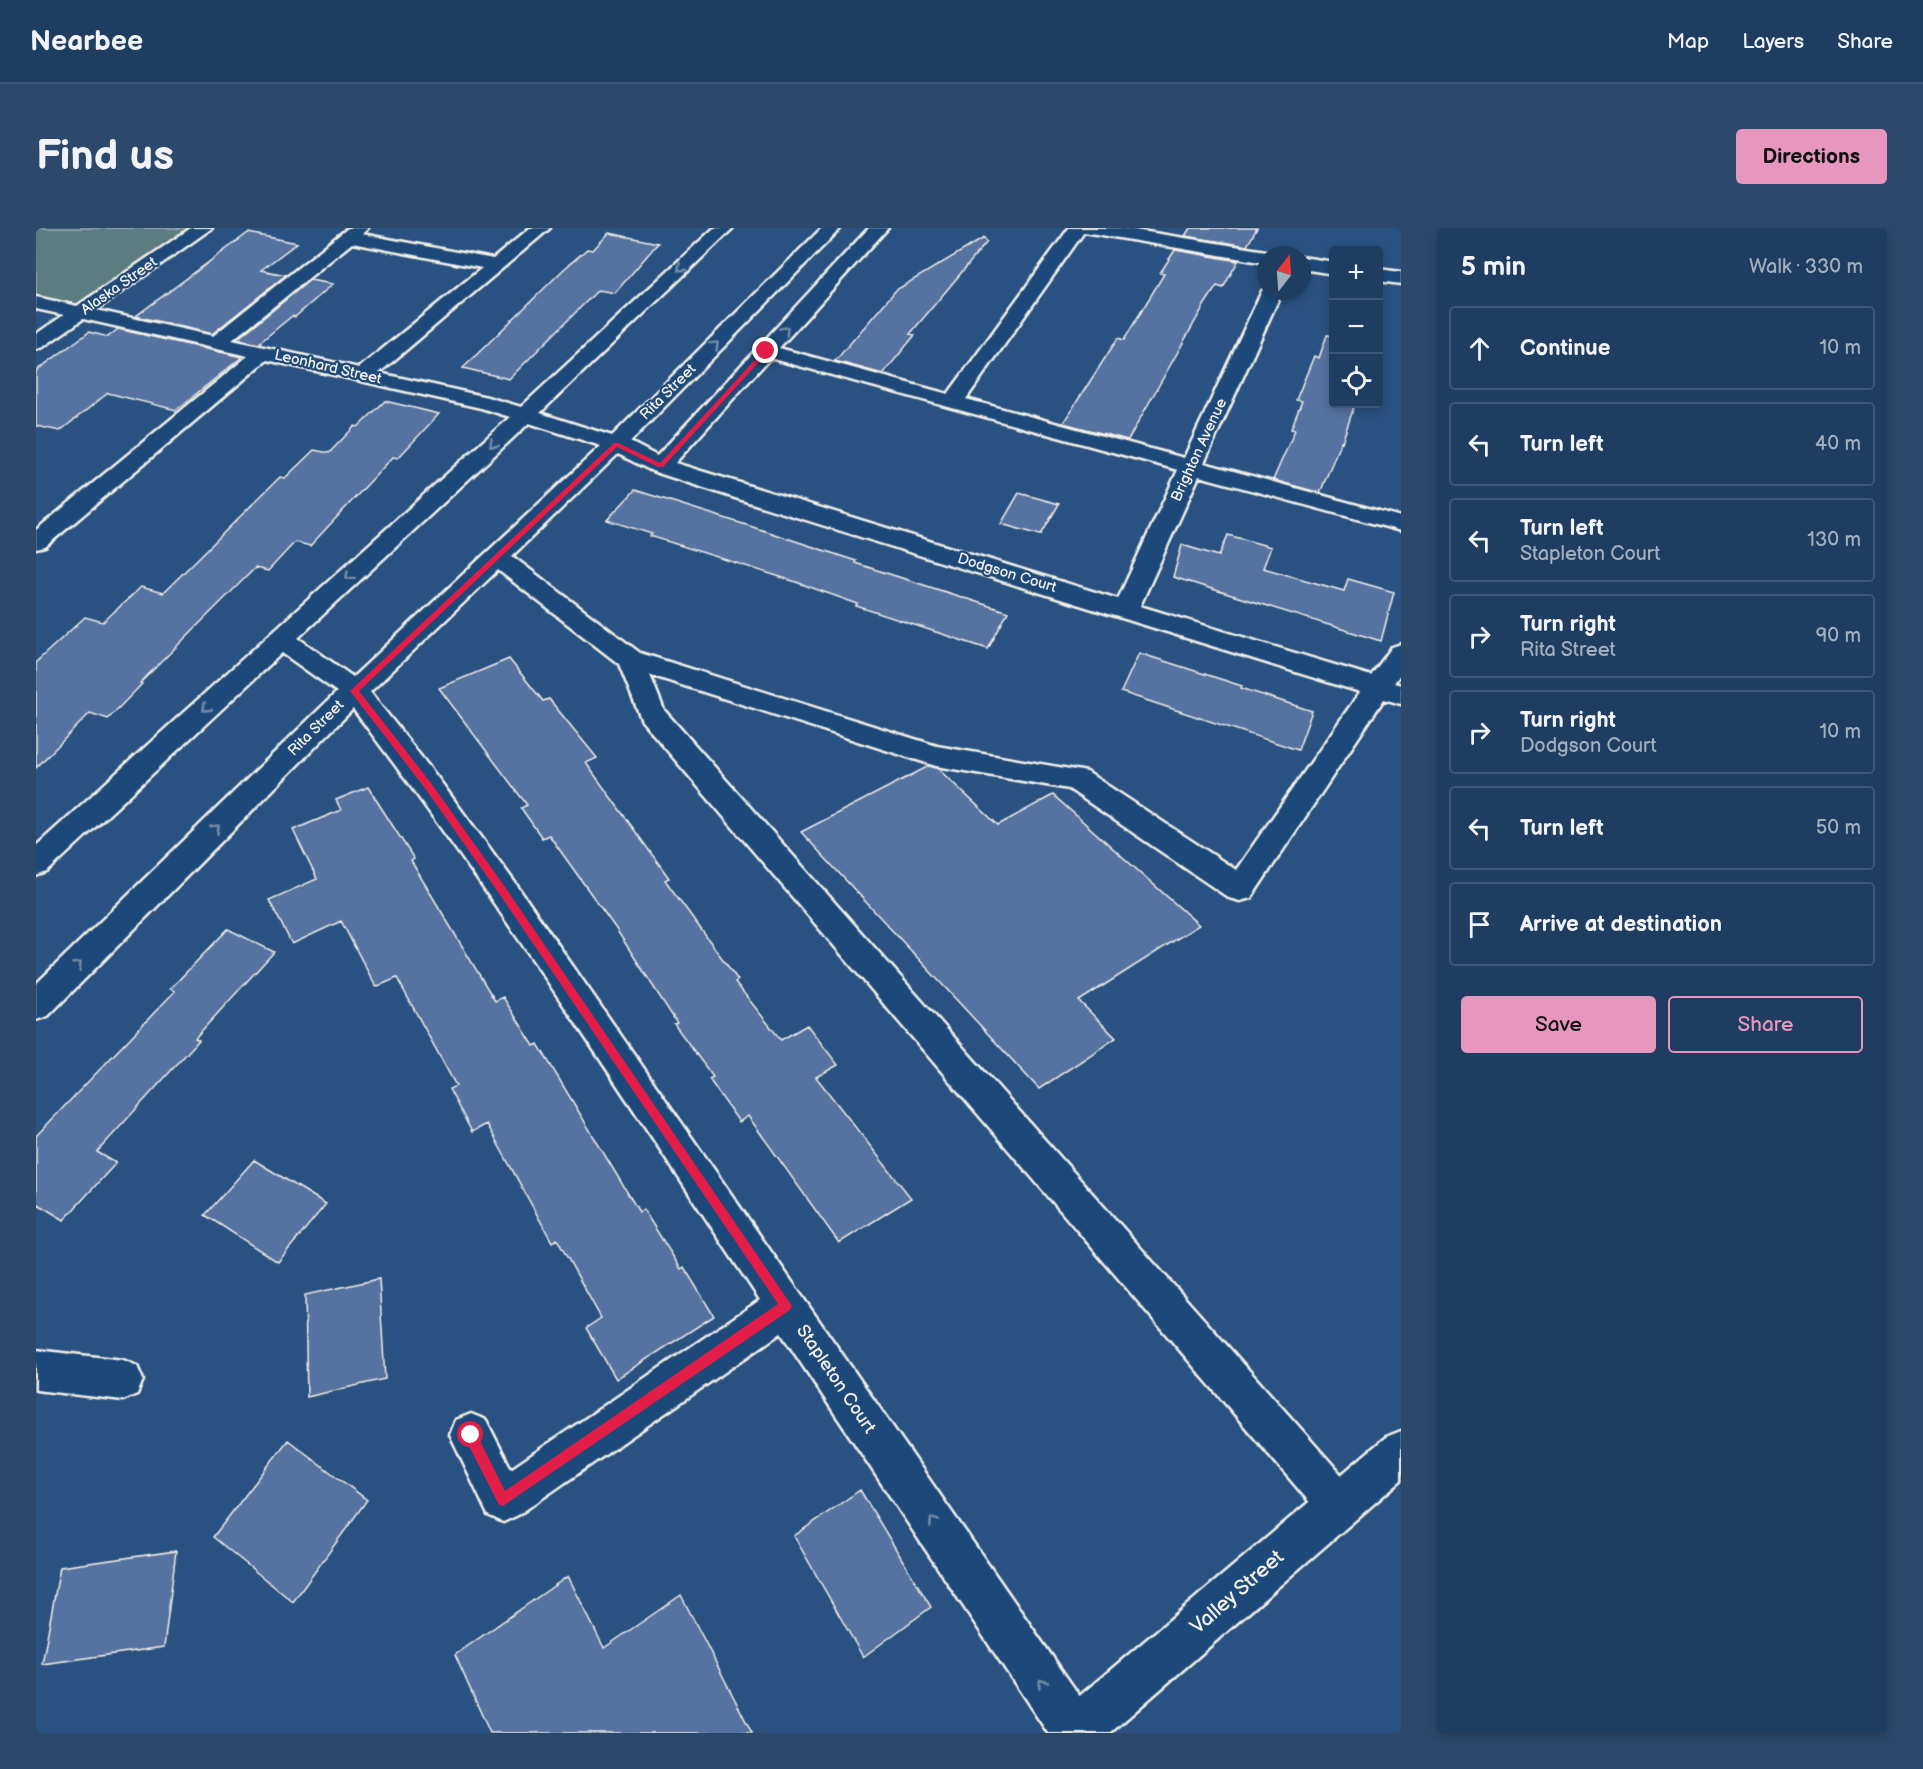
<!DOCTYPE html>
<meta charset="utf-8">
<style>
body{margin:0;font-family:"Balsamiq Sans",sans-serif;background:#2c486a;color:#f1f3f6}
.controls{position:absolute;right:18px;top:18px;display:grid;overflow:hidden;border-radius:6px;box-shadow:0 3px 9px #0003}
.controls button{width:54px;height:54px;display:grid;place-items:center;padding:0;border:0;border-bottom:2px solid #3c5676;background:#1f3d61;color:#f1f3f6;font:30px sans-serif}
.compass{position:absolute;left:1221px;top:18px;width:54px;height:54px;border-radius:50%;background:#1f3d61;box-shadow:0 3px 9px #0003;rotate:17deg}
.stop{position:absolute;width:18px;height:18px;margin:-14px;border:4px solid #e11d48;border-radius:50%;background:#fff}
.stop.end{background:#e11d48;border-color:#fff;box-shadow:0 2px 6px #0008}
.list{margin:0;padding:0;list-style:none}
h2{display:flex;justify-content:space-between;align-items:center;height:78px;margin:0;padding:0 24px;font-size:26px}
h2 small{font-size:20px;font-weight:400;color:#a1aebd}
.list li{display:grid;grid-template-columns:39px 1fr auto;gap:18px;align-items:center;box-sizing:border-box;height:84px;margin:0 12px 12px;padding:0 12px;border:2px solid #3c5676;border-radius:6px}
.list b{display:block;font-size:22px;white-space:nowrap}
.list p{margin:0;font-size:20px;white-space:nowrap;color:#a1aebd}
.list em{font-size:20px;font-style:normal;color:#a1aebd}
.actions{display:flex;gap:12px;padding:18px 24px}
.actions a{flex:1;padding:14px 0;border:2px solid #e797bd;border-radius:6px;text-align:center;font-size:21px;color:#e797bd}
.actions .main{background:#e797bd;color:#111}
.icon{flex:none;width:33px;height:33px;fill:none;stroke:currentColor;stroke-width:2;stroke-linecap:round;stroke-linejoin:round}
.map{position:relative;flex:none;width:1365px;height:1505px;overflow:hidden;border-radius:6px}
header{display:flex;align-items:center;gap:36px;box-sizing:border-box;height:84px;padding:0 30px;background:#1f3d61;border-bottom:2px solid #3c5676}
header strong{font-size:28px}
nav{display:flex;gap:33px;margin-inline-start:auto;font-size:21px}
.intro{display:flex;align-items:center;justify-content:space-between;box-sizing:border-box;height:144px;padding:0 36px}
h1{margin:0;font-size:42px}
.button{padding:15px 27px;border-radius:6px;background:#e797bd;color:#111;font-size:21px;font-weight:700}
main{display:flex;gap:36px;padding:0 36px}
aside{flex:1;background:#1f3d61;border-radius:6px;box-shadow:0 3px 9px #0003}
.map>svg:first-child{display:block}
.green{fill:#5b7b80;stroke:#a8b6b4;stroke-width:1.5}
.building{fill:#5772a0;stroke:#f4f1e8;stroke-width:1.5}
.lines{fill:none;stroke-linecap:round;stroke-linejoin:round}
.minor-casing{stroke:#f4f1e8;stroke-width:5}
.major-casing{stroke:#f4f1e8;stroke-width:5}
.minor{fill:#1f4a7a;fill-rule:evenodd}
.major{fill:#1f4a7a;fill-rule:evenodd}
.oneway{stroke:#748da6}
.route{fill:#e11d48}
.labels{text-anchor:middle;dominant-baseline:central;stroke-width:4.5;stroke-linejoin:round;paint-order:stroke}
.far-street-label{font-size:15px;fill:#f4f1e8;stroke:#1f4a7a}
.street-label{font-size:18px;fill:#f4f1e8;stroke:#1f4a7a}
.near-street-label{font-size:21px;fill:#f4f1e8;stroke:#1f4a7a}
</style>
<header>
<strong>Nearbee</strong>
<nav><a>Map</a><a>Layers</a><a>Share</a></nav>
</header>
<div class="intro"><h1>Find us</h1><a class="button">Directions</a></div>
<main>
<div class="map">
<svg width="1365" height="1505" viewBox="0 0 1365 1505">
<rect width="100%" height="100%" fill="#295181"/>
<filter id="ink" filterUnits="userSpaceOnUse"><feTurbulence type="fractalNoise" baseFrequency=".0167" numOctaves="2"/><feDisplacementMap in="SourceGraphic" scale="12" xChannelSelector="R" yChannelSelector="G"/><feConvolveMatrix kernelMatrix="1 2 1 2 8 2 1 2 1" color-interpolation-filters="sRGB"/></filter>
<g filter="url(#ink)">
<path class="green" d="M0 0H167L44 84 0 75Z"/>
<path class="building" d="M1154 0H1221L1211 18 1149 8Z
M212 5 261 15 225 42 250 47 176 106 100 88Z
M573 5 622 15 579 65 562 62 473 151 427 140 528 41 551 21 557 22Z
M948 10 951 14 874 106 879 107 847 146 799 133 860 62Z
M1139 22 1202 33 1187 60 1181 58 1169 76 1092 212 1027 195 1082 110 1088 112 1128 46 1124 45Z
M274 52 297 56 259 89 256 88 222 116 201 111Z
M82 101 206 129 140 182 72 165 24 203 0 198V143L53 104 72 109Z
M1291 107 1298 108V176H1319L1306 214 1305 213 1284 265 1237 252 1259 202 1255 201 1266 173 1260 172 1278 128 1283 130Z
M349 173 403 186 362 230 357 229 274 318 259 314 232 343 219 340 104 455 106 456 72 491 54 485 0 540V434L49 389 67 394 105 359 127 365 244 249 249 250 278 222 293 225 319 198 322 199Z
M599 262 723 301 820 333 819 335 972 384 952 421 820 378 822 376 757 353 614 308 616 306 571 292Z
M983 265 1023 276 1005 307 965 296Z
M1192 307 1235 319 1227 340 1308 363 1312 351 1358 364 1345 413 1137 349 1146 317 1183 328Z
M1103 425 1206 458 1205 460 1276 483 1262 522 1085 464Z
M473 431 507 473 513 471 561 530 550 535 633 650 629 652 702 752 699 754 745 812 771 797 802 837 780 849 875 970 803 1015 712 888 703 894 673 851 677 849 638 796 641 795 580 701 513 607 506 610 485 580 491 577 403 460Z
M893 538 901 540 962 597 1017 567 1163 697 1043 773 1080 810 1003 861 765 604Z
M332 559 378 631 375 633 459 773 467 769 498 818 502 816 603 984 607 981 645 1041 648 1039 678 1088 580 1151 550 1100 565 1090 521 1011 516 1014 451 896 436 904 413 861 420 858 361 750 340 759 305 693 256 716 233 672 281 651 257 602 305 582 300 572Z
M192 701 238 724 159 810 163 812 61 924 80 935 28 992 0 975V908L139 763 134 761Z
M218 932 290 976 242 1034 169 987Z
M343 1051 349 1151 271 1169 269 1067Z
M252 1212 331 1272 257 1374 177 1309Z
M824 1262 895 1379 827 1429 758 1308Z
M140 1323 128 1419 6 1436 24 1339Z
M532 1348 568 1420 645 1367 716 1505H454L419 1427Z"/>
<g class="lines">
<g class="minor-casing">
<path id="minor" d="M155 0H176L60 82 177 108 312 0H332L326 6 457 31 494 0H514L343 145 451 169 485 179 678 0H697L504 185 576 208 786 0H805L594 214 621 228 833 0H852L743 120 912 166 1033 0H1086L1230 23 1238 27H1230V35L1048 4 930 171 1148 230 1226 63 1230 59V63H1246L1168 235 1365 289V303L1163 248 1104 378 1335 448 1356 419 1365 416V445L1358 455 1365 457V476L1348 471 1215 670 1204 673 1193 670 1033 561 900 538 614 447 628 482 1318 1261 1325 1276 1318 1291 1303 1298 1288 1291 606 493 583 436 462 342 334 464 401 549 477 652 1056 1486 1062 1505H1012L745 1105 482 1287 467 1294 452 1287 414 1207 420 1192 435 1186 450 1192 475 1241 724 1072C591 873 462 671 317 481L12 788 0 792V756L301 464 246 425 11 644 0 648V618L474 189 445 180 231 132 9 319 0 321V302L212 128 47 91 7 119 0 121V106L28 87 0 81V69L41 78ZM316 15 446 40 323 140 196 112ZM734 130 1142 242 1082 371 639 235ZM493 195 565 218 317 449 262 410ZM582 226 616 243 696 269 1324 464 1200 642 1051 544 901 518 604 425 476 328Z
M1266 29 1298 34V46L1266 41Z
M1342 41 1365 44V56L1342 53Z
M0 1122 87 1132 101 1138 107 1152 101 1166 87 1172 0 1162Z"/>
</g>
<g class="major-casing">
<path id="major" d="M1365 1203V1252L1074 1505H1013L1020 1488 1350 1209Z"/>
</g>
<use href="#minor" class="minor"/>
<use href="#major" class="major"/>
</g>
<defs><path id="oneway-chevron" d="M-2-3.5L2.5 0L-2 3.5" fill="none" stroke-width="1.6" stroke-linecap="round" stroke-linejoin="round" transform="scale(1.5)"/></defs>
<g class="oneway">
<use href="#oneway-chevron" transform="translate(645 40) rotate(137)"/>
<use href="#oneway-chevron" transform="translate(749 102) rotate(-47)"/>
<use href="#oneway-chevron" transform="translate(679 117) rotate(-45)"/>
<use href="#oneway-chevron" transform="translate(457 216) rotate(137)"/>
<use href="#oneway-chevron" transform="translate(313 348) rotate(137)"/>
<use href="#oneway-chevron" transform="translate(170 480) rotate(137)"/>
<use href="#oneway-chevron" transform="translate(180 600) rotate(-45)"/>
<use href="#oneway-chevron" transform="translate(42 737) rotate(-45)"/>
<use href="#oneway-chevron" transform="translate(897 1293) rotate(-124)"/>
<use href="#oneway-chevron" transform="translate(1006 1455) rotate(-125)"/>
</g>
</g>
<path class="route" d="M728 122 733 123 627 239H622L581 219 323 463 395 555 469 659 756 1078 754 1082 467 1278 463 1277 430 1212 428 1207 430 1203 435 1201 439 1203 469 1263 742 1076 462 664 388 559 314 463 578 215H582L624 235Z"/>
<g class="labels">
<g class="far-street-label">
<text transform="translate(83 58) rotate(-35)">Alaska Street</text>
<text transform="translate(292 139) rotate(13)">Leonhard Street</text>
<text transform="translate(632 164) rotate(-45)">Rita Street</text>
<text transform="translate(1163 222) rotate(-65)">Brighton Avenue</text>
<text transform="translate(971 345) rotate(17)">Dodgson Court</text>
<text transform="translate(280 500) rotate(-45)">Rita Street</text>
</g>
<g class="street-label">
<text transform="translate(800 1151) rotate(56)">Stapleton Court</text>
</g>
<g class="near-street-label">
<text transform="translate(1201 1364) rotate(-41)">Valley Street</text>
</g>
</g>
</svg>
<div class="controls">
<button>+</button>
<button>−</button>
<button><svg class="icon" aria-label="locate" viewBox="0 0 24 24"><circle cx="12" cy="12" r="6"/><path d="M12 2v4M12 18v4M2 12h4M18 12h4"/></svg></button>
</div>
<svg class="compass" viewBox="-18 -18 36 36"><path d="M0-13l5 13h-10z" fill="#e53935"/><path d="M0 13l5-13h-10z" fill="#a1aebd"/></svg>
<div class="stop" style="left:435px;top:1207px"></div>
<div class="stop end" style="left:730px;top:123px"></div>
</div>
<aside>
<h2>5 min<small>Walk · 330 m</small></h2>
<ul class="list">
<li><svg class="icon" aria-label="ahead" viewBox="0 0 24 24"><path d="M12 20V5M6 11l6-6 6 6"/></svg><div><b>Continue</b></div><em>10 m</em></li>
<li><svg class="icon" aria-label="left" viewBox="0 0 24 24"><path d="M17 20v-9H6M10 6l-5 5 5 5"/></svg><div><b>Turn left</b></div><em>40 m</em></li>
<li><svg class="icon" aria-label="left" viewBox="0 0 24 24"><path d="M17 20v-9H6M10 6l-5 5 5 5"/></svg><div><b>Turn left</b><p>Stapleton Court</p></div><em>130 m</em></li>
<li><svg class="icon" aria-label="right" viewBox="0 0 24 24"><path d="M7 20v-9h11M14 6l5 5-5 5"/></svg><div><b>Turn right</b><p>Rita Street</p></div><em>90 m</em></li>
<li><svg class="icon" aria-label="right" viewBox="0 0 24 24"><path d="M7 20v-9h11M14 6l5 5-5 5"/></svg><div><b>Turn right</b><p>Dodgson Court</p></div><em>10 m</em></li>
<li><svg class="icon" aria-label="left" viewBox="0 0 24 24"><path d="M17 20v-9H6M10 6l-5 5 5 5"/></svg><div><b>Turn left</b></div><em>50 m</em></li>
<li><svg class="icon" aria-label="arrive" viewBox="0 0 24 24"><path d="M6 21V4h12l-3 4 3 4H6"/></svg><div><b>Arrive at destination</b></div></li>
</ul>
<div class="actions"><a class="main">Save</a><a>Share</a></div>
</aside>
</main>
